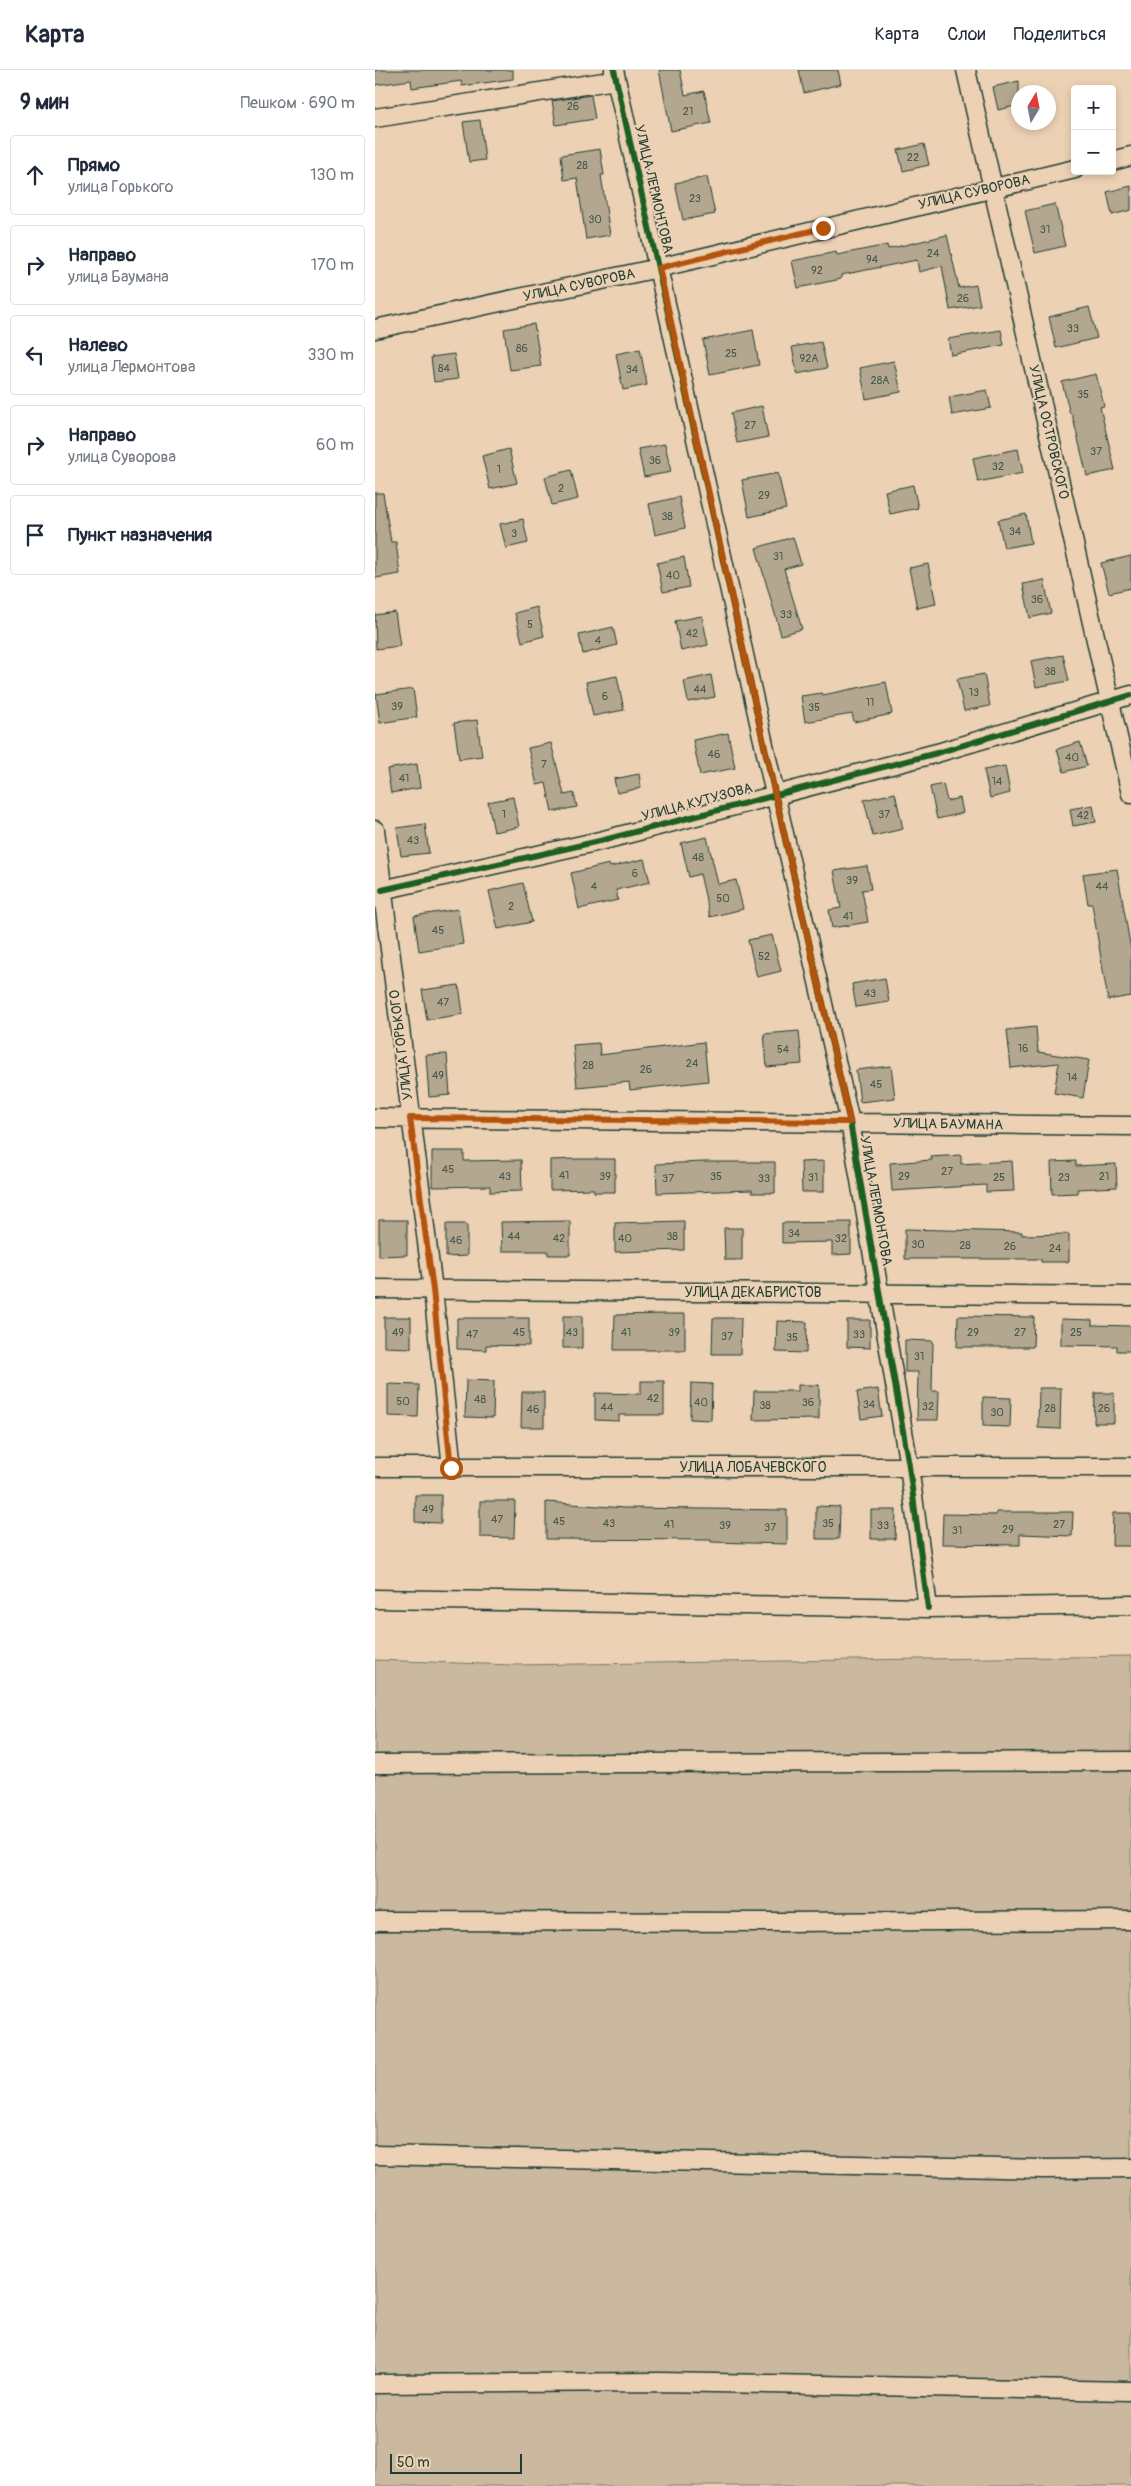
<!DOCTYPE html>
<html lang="ru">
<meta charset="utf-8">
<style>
body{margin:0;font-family:Pangolin,sans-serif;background:#f2f2f3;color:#1f2937}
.controls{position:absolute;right:15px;top:15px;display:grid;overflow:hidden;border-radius:5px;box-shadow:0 2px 8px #0003}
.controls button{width:45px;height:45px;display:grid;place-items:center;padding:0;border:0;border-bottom:1px solid #e0e1e3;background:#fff;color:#1f2937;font:25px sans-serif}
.compass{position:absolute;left:636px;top:15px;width:45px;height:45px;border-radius:50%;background:#fff;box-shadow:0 2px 8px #0003;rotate:10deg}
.scale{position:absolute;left:15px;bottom:12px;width:132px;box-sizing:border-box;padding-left:5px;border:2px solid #1f3d34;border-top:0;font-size:14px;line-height:18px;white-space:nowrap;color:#1f3d34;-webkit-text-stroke:4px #edd1b4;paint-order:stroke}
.stop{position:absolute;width:15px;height:15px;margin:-11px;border:4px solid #b45309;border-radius:50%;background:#fff}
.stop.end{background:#b45309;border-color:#fff;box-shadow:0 1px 5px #0008}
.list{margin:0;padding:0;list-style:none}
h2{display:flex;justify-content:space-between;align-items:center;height:65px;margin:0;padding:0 20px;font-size:21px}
h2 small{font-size:16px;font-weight:400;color:#747a83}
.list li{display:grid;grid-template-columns:32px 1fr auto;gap:15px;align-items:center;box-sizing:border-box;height:80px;margin:0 10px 10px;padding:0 10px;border:1px solid #e0e1e3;border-radius:5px}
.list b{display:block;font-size:19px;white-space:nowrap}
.list p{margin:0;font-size:16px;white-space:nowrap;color:#747a83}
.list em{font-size:16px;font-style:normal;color:#747a83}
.icon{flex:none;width:28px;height:28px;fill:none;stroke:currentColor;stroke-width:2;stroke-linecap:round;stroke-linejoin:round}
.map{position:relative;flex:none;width:756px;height:2416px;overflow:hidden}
header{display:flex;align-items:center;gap:30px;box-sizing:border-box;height:70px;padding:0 25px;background:#fff;border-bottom:1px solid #e0e1e3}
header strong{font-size:24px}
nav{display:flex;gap:28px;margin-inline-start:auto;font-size:18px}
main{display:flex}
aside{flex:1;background:#fff}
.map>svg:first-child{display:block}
.green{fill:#cbb99f;stroke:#757b6a}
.building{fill:#b4a790;stroke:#1f3d34}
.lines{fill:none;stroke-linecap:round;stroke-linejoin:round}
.minor-casing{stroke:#1f3d34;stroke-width:21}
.minor{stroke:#edd1b4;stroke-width:18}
.cycleway-casing{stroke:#edd1b4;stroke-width:9}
.cycleway{stroke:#1b5e20;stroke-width:6}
.route{stroke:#b45309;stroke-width:6}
.labels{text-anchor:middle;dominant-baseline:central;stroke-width:4;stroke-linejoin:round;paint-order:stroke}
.number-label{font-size:11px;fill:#44584b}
.street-label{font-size:14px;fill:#1f3d34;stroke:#edd1b4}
</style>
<header>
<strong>Карта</strong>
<nav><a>Карта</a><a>Слои</a><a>Поделиться</a></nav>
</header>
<main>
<aside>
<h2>9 мин<small>Пешком · 690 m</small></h2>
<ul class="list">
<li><svg class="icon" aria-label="ahead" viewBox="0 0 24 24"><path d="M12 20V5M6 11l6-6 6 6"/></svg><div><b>Прямо</b><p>улица Горького</p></div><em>130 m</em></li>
<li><svg class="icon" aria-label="right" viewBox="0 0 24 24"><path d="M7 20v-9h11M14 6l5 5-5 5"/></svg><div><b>Направо</b><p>улица Баумана</p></div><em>170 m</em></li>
<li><svg class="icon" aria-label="left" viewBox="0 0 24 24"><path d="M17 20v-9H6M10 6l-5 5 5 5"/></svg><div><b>Налево</b><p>улица Лермонтова</p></div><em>330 m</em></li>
<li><svg class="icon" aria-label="right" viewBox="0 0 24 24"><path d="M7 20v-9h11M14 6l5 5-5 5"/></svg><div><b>Направо</b><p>улица Суворова</p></div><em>60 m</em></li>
<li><svg class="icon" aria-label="arrive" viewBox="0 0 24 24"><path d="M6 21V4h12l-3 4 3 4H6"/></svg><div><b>Пункт назначения</b></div></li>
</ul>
</aside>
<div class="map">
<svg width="756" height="2416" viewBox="0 0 756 2416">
<rect width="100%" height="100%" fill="#edd1b4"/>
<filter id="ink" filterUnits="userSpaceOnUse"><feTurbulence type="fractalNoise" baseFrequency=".02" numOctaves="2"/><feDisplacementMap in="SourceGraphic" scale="10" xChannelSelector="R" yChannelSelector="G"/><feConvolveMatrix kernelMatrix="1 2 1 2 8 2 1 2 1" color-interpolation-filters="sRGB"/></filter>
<g filter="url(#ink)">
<path class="green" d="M756 1586V2416H0V1590L137 1595Z"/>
<path class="building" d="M0 0H138V9L87 16 86 11 37 18 36 10 0 15Z
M284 0H305L310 25 329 21 336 53 296 61Z
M424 0H463L466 14 429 23Z
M644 11V35L623 40 618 17Z
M216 25 220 49 181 55 177 31Z
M105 50 110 90 94 92 88 52Z
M549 74 554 95 528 101 523 80Z
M225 79 229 105H226L235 165 211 169 202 108 189 110 186 85Z
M332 107 340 144 308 150 300 113Z
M756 116V140L737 145 732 122Z
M680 134 690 176 660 183 650 141Z
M572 165 584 218 601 215 605 235 575 240 567 196 544 202 542 190 466 205V209L423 218 417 191 461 182 462 185 512 175 513 179Z
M714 237 722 268 681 278 674 247Z
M159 254 166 296 135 300 129 259Z
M378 260 384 295 335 305 328 270Z
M626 260 629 275 576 285 573 269Z
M446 272 452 298 422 304 417 277Z
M265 279 272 315 248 320 241 284Z
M79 284 83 309 59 312 56 287Z
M519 291 526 322 491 329 485 298Z
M721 304 729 336 725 337 740 400 712 406 697 344H695L687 312Z
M612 320 616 338 577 345 574 327Z
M387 336 393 367 362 373 356 343Z
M290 374 296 402 269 407 263 379Z
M134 379 142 413 115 419 107 386Z
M643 379 648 403 603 412 598 388Z
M196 400 203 429 177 435 170 407Z
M403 403 411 439 374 447 367 410Z
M538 415 543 438 515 444 510 421Z
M0 423H8L16 472H21L25 504 0 508Z
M304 427 310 458 280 465 274 434Z
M651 444 656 473 629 478 623 450Z
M148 449 153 473 131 478 125 454Z
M418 467 426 494 409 499 427 559 406 565 381 478Z
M756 486V518L734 523 726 493Z
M309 487 314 517 288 522 282 493Z
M553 494 561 534 542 538 534 498Z
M669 510 676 543 655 548 648 514Z
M162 537 169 566 147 572 140 543Z
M20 542 25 576 1 579 0 545Z
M327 546 333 575 306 581 300 551Z
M238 557 242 575 208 584 204 565Z
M688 585 694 611 661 617 656 591Z
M609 604 615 636 589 641 582 609Z
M336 605 340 627 313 632 309 611Z
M242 606 249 640 218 646 211 612Z
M511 612 517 644 479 652 477 644 430 652 426 626 447 623 448 625Z
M38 619 42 647 5 653 1 624Z
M102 650 107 686 84 689 79 653Z
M353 663 360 698 325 705 318 670Z
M705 672 712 696 689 702 682 679Z
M176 673 189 725 199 723 202 737 177 742 171 713 162 715 153 678Z
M42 694 45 718 16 723 12 699Z
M630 696 635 723 615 728 609 700Z
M264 704 266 718 242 723 239 709Z
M568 714 572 731 585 728 588 743 562 749 555 717Z
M520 723 528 759 498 766 489 730Z
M138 727 144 757 119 762 113 732Z
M718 735 721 752 698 756 695 739Z
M50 754 54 783 26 786 22 758Z
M332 767 343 814 361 810 368 839 335 847 325 804 314 807 306 773Z
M269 789 275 812 241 820 243 830 204 839 196 803 234 794 235 797Z
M492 796 496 819 487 820 493 852 457 858 454 840 466 838 459 801Z
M742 799 756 880V926L733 930 717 834H713L708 804Z
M148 813 157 852 123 859 114 821Z
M83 839 88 874 44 881 39 846Z
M397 865 406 901 382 907 373 870Z
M510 908 514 932 481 937 477 914Z
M84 915 88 944 52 950 47 920Z
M661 957 663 982 714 990 708 1028 679 1023 684 993 636 998 632 960Z
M424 961 427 994 392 997 389 964Z
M329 972 333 1011 255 1020 254 1012 202 1017 198 975 224 973 225 985Z
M72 984 75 1025 54 1027 51 985Z
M516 996 520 1028 485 1032 481 1000Z
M57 1081H89V1091L146 1090 147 1121 115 1122V1116L57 1117Z
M586 1085V1094L637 1091 639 1121 611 1122V1115L517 1121 515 1093 557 1090 556 1087Z
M202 1089H240V1122H219V1119L175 1120V1090Z
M449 1091V1122H427L426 1092Z
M701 1091V1096L741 1094 742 1117 702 1119 703 1123 677 1124 676 1092Z
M329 1092H400V1123H377V1120L282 1123 281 1094Z
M4 1150H32V1185L4 1186Z
M195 1151V1185H173V1181H127L126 1152Z
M309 1151V1180L240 1182V1153Z
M476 1152V1184L457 1185V1172L407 1173V1153Z
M71 1154H92V1186L71 1187Z
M349 1158H367V1190H350Z
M530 1159 647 1162V1165L694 1164V1192H666V1189H530Z
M288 1244H310V1280H239L240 1245Z
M188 1246H207V1278H188Z
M583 1246 659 1247 658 1277H582Z
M9 1247H36V1278L9 1277Z
M82 1248H154V1276L111 1275V1280L82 1279Z
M338 1248H366L365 1284H337Z
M686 1249 717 1250V1255L756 1256V1281H742V1276L686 1275Z
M472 1250H495V1278L472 1277Z
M402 1251 432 1252 431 1283 401 1282Z
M530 1270 558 1271 557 1321H564L563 1350H542L543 1302H530Z
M91 1310 119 1311 118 1348 90 1347Z
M266 1311H289V1345H244V1351L220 1350V1323L266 1324Z
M316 1313 337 1314 336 1350 315 1349Z
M13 1314 44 1315 43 1347 13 1346Z
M423 1315H444V1349L378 1350 379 1321H423Z
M664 1318H686L685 1359 663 1358Z
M503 1319 507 1346 486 1349 482 1322Z
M147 1322H169V1357H146Z
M720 1323H739V1353H719Z
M608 1327 636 1328 635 1357 608 1356Z
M40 1425H66V1453L40 1452Z
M105 1431H140L139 1468 105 1467Z
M171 1432 249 1438 412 1440V1474L336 1472V1470L171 1469Z
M441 1436 465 1437 464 1469H441Z
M496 1440H521L520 1469H496Z
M621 1442H698L697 1466 645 1464V1475L567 1474 568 1444 621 1445Z
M738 1443H756V1476H737Z"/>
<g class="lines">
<g class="minor-casing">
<path id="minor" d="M239 0 400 724 475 1052 534 1396 553 1538
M591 0 756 724
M0 48 241 10
M737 91 756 86
M0 259 283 198 700 99
M0 760 58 1220 77 1398
M7 820 229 770 562 683 756 625
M0 1048 756 1056
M0 1219 756 1226
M0 1397H756
M0 1529 553 1538 756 1535
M0 1694 756 1691
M0 1851 409 1852 756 1850
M0 2085 668 2099 756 2098
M0 2314 284 2312 756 2321"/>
</g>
<use href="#minor" class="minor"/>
<g class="cycleway-casing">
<path id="cycleway" d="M239 0 400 724 475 1052 534 1396 553 1538
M7 820 229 770 562 683 756 625"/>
</g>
<use href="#cycleway" class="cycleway"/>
</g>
</g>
<g class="lines" filter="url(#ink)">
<path class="route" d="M76 1398 58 1220 35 1048 475 1052 400 724 284 198 448 158"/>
</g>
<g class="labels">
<g class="number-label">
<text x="198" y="36">26</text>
<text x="313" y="41">21</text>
<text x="538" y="87">22</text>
<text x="207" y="95">28</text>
<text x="320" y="128">23</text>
<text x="220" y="149">30</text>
<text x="670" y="159">31</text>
<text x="558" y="183">24</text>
<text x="497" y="189">94</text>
<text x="442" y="200">92</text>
<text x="588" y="228">26</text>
<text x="698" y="258">33</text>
<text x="147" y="278">86</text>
<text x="356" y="283">25</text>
<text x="434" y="288">92А</text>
<text x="69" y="298">84</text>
<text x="257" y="299">34</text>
<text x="505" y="310">28А</text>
<text x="708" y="324">35</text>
<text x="375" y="355">27</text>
<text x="721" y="381">37</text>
<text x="280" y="390">36</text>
<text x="623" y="396">32</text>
<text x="124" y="399">1</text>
<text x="186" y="418">2</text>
<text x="389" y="425">29</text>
<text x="292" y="446">38</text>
<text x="640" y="461">34</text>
<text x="139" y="463">3</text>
<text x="403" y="486">31</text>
<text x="298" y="505">40</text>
<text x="662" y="529">36</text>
<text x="411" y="544">33</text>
<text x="155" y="554">5</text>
<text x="317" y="563">42</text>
<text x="223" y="570">4</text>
<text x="675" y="601">38</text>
<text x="325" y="619">44</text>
<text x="599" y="622">13</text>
<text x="230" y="626">6</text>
<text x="495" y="632">11</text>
<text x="22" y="636">39</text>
<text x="439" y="637">35</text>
<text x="339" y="684">46</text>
<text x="697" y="687">40</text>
<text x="169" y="694">7</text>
<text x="29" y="708">41</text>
<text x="622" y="711">14</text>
<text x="129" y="744">1</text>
<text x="509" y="744">37</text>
<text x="708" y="745">42</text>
<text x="38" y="770">43</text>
<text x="323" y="787">48</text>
<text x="260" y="803">6</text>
<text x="477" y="810">39</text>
<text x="219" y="816">4</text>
<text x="727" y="816">44</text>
<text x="348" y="828">50</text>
<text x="136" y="836">2</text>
<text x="473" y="846">41</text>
<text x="63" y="860">45</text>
<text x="389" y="886">52</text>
<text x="495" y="923">43</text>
<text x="68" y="932">47</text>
<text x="648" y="978">16</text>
<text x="408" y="979">54</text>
<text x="317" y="993">24</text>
<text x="213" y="995">28</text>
<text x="271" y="999">26</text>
<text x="63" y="1005">49</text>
<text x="697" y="1007">14</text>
<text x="501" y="1014">45</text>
<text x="73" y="1099">45</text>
<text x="572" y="1101">27</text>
<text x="189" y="1105">41</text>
<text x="130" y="1106">43</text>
<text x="230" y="1106">39</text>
<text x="341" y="1106">35</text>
<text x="529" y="1106">29</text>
<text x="729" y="1106">21</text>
<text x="438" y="1107">31</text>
<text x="624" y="1107">25</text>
<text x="689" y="1107">23</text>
<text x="293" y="1108">37</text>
<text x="389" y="1108">33</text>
<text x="419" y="1163">34</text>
<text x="139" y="1166">44</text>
<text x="297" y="1166">38</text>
<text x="184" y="1168">42</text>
<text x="250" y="1168">40</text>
<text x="466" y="1168">32</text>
<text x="81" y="1170">46</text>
<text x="543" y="1174">30</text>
<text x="590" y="1175">28</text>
<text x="635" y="1176">26</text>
<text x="680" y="1178">24</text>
<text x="23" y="1262">49</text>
<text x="144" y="1262">45</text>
<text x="197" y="1262">43</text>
<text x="251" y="1262">41</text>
<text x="299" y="1262">39</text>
<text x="598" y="1262">29</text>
<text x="645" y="1262">27</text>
<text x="701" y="1262">25</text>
<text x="97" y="1264">47</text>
<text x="484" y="1264">33</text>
<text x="352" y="1266">37</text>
<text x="417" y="1267">35</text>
<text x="544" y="1286">31</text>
<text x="278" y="1328">42</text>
<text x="105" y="1329">48</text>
<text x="28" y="1331">50</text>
<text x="326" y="1332">40</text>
<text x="433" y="1332">36</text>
<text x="494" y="1334">34</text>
<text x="390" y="1335">38</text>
<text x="553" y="1336">32</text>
<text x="232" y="1337">44</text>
<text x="675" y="1338">28</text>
<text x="729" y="1338">26</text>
<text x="158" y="1339">46</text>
<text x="622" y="1342">30</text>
<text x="53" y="1439">49</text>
<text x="122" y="1449">47</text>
<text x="184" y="1451">45</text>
<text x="234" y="1453">43</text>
<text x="453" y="1453">35</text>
<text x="294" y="1454">41</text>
<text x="684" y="1454">27</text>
<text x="350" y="1455">39</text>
<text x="508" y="1455">33</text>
<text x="395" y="1457">37</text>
<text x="633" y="1459">29</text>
<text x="582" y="1460">31</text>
</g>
<g class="street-label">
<text transform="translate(279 119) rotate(77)">УЛИЦА ЛЕРМОНТОВА</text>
<text transform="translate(599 122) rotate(-13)">УЛИЦА СУВОРОВА</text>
<text transform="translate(204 215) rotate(-12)">УЛИЦА СУВОРОВА</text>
<text transform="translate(674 362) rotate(77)">УЛИЦА ОСТРОВСКОГО</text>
<text transform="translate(322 732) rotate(-15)">УЛИЦА КУТУЗОВА</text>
<text transform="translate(26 975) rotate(-97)">УЛИЦА ГОРЬКОГО</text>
<text transform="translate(573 1054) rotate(1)">УЛИЦА БАУМАНА</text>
<text transform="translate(501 1131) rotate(80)">УЛИЦА ЛЕРМОНТОВА</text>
<text x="378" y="1222">УЛИЦА ДЕКАБРИСТОВ</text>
<text x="378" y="1397">УЛИЦА ЛОБАЧЕВСКОГО</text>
</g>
</g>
</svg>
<div class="controls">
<button>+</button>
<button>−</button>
</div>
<svg class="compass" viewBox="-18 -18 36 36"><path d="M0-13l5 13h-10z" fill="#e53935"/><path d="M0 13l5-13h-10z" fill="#747a83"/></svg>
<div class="scale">50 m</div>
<div class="stop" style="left:76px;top:1398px"></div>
<div class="stop end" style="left:448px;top:158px"></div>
</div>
</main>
